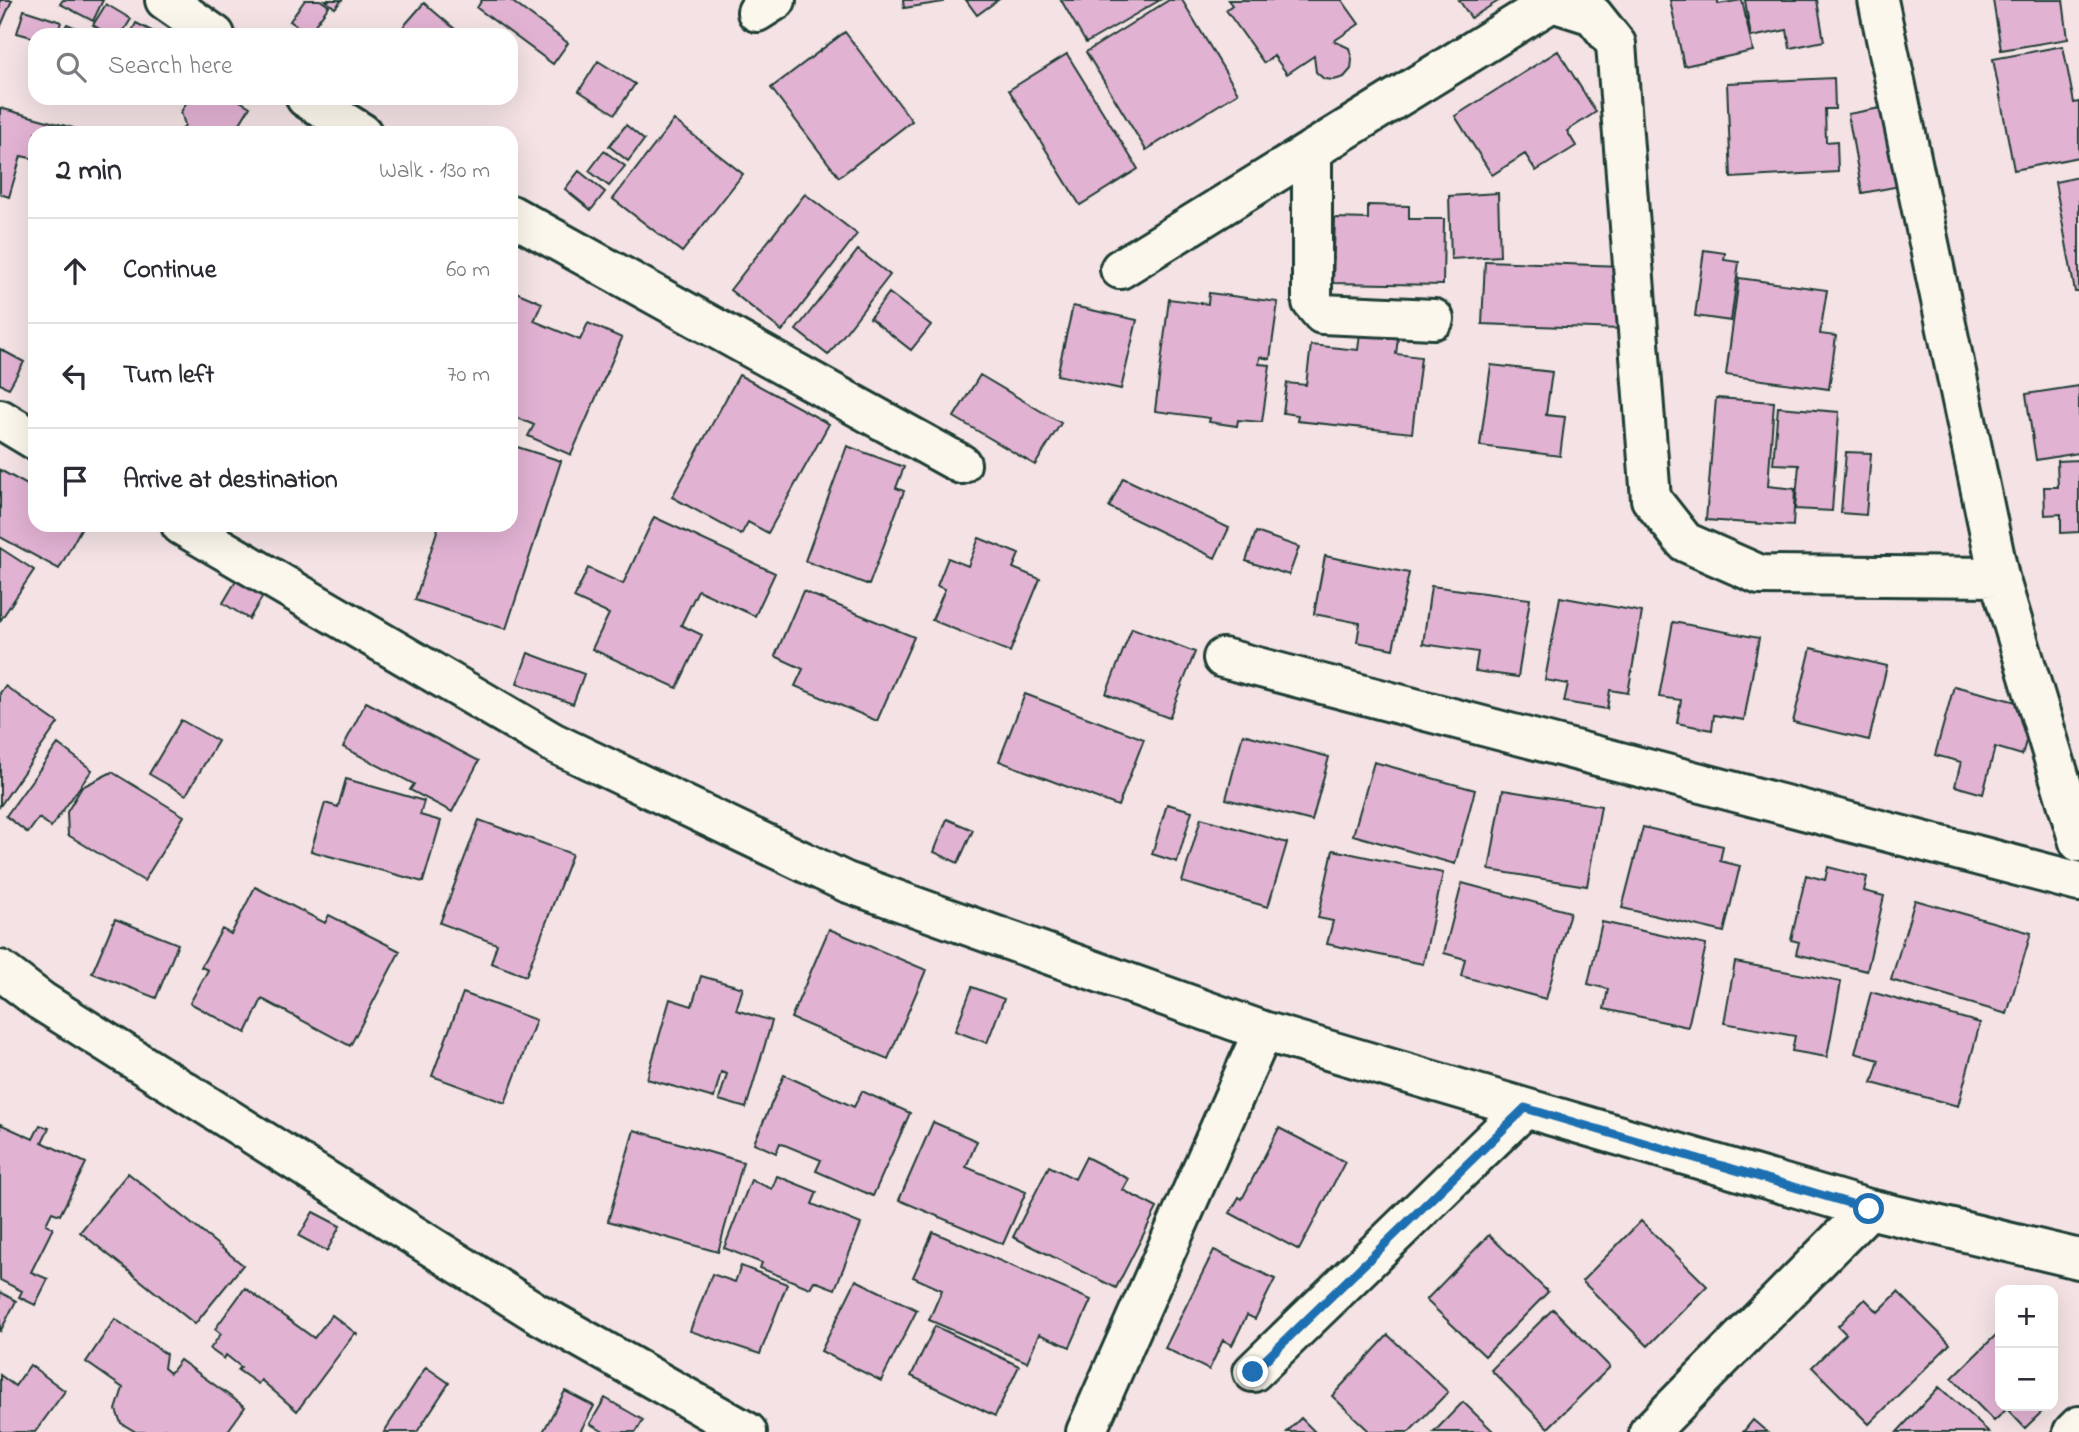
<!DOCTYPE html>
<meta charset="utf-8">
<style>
body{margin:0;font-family:"Indie Flower",sans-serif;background:#f7f7f7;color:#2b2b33}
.controls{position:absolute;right:21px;bottom:21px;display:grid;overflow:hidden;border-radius:14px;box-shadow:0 7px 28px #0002}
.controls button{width:63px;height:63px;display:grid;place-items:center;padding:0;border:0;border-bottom:2px solid #e1e1e2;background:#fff;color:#2b2b33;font:35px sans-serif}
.stop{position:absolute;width:21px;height:21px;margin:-16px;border:5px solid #1f6fb2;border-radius:50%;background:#fff}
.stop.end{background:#1f6fb2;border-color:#fff;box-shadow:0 2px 7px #0008}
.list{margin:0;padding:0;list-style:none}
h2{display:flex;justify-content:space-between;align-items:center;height:91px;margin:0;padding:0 28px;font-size:30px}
h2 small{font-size:23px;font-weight:400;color:#7c7c81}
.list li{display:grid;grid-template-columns:46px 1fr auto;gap:21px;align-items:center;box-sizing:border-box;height:105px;padding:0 28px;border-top:2px solid #e1e1e2}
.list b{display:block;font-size:26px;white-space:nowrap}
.list em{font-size:23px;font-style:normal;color:#7c7c81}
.icon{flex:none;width:38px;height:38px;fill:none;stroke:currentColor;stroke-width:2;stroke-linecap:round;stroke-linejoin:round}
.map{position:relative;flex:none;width:2079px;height:1432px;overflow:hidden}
.search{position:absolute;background:#fff;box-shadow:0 7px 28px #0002;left:28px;top:28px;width:490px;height:77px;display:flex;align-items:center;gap:18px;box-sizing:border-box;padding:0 24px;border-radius:21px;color:#7c7c81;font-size:26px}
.panel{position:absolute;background:#fff;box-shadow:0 7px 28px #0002;left:28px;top:126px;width:490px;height:406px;border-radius:21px}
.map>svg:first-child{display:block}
.building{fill:#e2b2d3;stroke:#1f3d34;stroke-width:2}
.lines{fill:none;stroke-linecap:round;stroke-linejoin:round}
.minor-casing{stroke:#1f3d34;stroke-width:44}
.minor{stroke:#fbf7ec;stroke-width:38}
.route{stroke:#1f6fb2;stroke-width:9}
</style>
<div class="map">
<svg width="2079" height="1432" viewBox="0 0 2079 1432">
<rect width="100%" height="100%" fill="#f4e2e4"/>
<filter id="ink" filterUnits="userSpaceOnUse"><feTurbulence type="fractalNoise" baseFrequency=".0143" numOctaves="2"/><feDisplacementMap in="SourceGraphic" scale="14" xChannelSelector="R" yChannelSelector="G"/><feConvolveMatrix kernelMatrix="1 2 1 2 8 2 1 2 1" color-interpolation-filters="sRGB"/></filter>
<g filter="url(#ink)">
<path class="building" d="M0 0H12L0 28Z
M63 0H103L93 21 60 4Z
M305 0H320L329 6 308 34 290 21Z
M325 0H342L335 8Z
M482 0H510L568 43 553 64 477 8Z
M903 0H944V2L904 8Z
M966 0H998L977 15Z
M1061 0H1160L1086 43Z
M1169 0H1182L1238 93 1146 150 1086 52Z
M1228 0H1342L1359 24 1334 41 1349 48 1352 59 1351 69 1344 77 1334 80 1324 79 1316 72 1314 56 1287 74 1274 56 1264 63 1226 10 1232 5Z
M1459 0H1500L1471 18Z
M1670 0H1718V4L1742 0 1753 51 1684 66Z
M1745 0H1817L1824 41 1790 48 1787 30 1751 37Z
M1993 0H2063L2068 39 2001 50Z
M424 3 462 35H396Z
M106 4 131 19 121 35H110L93 25Z
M24 10 61 22 57 35 38 31 35 38 17 33Z
M136 23 158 34 157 35H130Z
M67 24 88 33 87 35H61Z
M845 32 912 121 839 177 771 88Z
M2063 46 2074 103 2079 102V157L2014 170 1993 59Z
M1558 51 1596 112 1567 131 1576 146 1536 171 1525 154 1492 175 1455 116Z
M1067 54 1138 169 1080 205 1009 90Z
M598 61 635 84 615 114 579 91Z
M1834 78 1835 109H1825L1826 142 1837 141 1838 172 1731 178 1727 83Z
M189 98H235L250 107 234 133H179L185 125 181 112Z
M1886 107 1900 186 1862 193 1848 114Z
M0 108 73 128 71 133H35V159L21 156 9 197 0 194Z
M674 120 743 174 682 252 613 199Z
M626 125 644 140 628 161 609 146Z
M604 151 625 166 609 186 589 171Z
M579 171 605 192 591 210 565 189Z
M2079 177V292H2075L2055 182Z
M1498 193 1500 256 1451 259 1449 196Z
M805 194 857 234 782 331 730 290Z
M1368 205 1409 206V219H1444L1443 285 1333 283 1335 218 1368 219Z
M858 250 890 275 828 355 796 330Z
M1704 250 1725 253 1724 260 1739 262 1731 321 1695 316Z
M1485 261 1622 266 1620 329 1482 324Z
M1739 278 1827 290 1820 334 1836 336 1829 389 1726 375Z
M511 290 542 303 534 321 580 340 588 323 622 338 571 455 528 436 534 425 511 415Z
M889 293 931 325 911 350 870 318Z
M1209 293 1278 302 1270 359 1260 357 1259 364 1270 365 1262 422 1238 420 1237 426 1209 422 1210 418 1155 411 1169 299 1208 304Z
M1073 306 1137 320 1121 389 1057 375Z
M1360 333 1398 338 1396 354 1421 357 1412 433 1297 421 1298 415 1283 413 1287 383 1306 385 1311 345 1358 350Z
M0 349 24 362 9 388 0 384Z
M1491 365 1552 372 1546 415 1565 417 1560 456 1480 446Z
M739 375 829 424 768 533 748 522 741 535 672 497Z
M980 375 1061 423 1035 465 954 417Z
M2079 386V453L2036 460 2026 394Z
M1716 398 1774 402 1768 486 1795 489 1793 526 1706 520Z
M1778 407 1839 412 1832 511 1795 509 1799 465 1773 464Z
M511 445 561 461 506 629 415 600 439 525H511Z
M847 446 904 467 896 488 904 491 869 585 805 561Z
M1846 452 1871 453 1866 515 1841 513Z
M2079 460V532L2061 533V514L2045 515 2044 487H2058L2057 461Z
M0 470 35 489V525H83L59 569 0 537Z
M1123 478 1229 528 1215 558 1109 507Z
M654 517 775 573 755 616 698 590 681 625 702 635 677 688 592 649 609 614 574 598 588 568 623 584Z
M1256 532 1299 547 1289 575 1246 561Z
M979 538 1019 554 1013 568 1040 579 1010 652 932 620 945 589 937 586 948 558 968 566Z
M0 548 34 570 0 621Z
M1325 556 1409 573 1393 649 1357 642 1360 623 1314 614Z
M236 581 263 596 249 619 223 603Z
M1431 586 1530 599 1518 677 1475 671 1478 652 1423 644Z
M803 591 914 637 877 721 795 686 803 669 775 656Z
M1560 597 1642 612 1628 693 1610 690 1607 709 1564 702 1568 684 1545 680Z
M1673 622 1759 638 1744 720 1714 715 1712 730 1677 723 1681 700 1659 697Z
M1132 628 1195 652 1169 718 1106 694Z
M1811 648 1887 666 1869 740 1793 722Z
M528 653 584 674 573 704 517 683Z
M5 686 58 723 0 806V693Z
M1954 686 2036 707 2022 755 1995 747 1983 794 1955 786 1961 762 1935 755Z
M1025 694 1144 739 1118 806 999 761Z
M366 702 479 761 452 812 410 790 414 784 343 747Z
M181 720 218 741 186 795 149 774Z
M1243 734 1329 757 1312 821 1226 799Z
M58 744 92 770 51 827 39 818 28 833 6 816Z
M1374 762 1475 790 1455 864 1353 835Z
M112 772 184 816 144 881 68 835 67 812 82 787Z
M346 779 424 801 420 815 441 821 423 882 311 851 325 803 338 807Z
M1503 790 1601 806 1587 886 1489 870Z
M1167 804 1192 811 1177 862 1152 854Z
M1201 818 1287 843 1268 907 1182 882Z
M947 819 973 830 958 863 934 852Z
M479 820 572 854 526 976 491 963 497 944 440 923Z
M1643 827 1723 846 1720 861 1740 866 1724 932 1622 908Z
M1333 850 1443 873 1423 964 1327 944 1333 921 1318 918Z
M1828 867 1867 877 1864 891 1884 896 1867 971 1796 954 1799 942 1791 940 1806 875 1825 880Z
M1462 883 1570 912 1546 999 1461 976 1465 959 1444 953Z
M255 887 325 923 329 915 400 951 350 1046 262 999 246 1033 190 1003 208 970 201 967 222 929 231 934Z
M1915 900 2031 933 2007 1014 1891 980Z
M115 919 178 944 156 998 92 973Z
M1602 922 1706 945 1688 1027 1604 1009 1608 989 1588 984Z
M829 929 926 970 888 1059 791 1018Z
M1735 962 1841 982 1827 1057 1792 1051 1795 1036 1724 1023Z
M701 976 743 988 736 1010 772 1021 746 1108 719 1100 727 1074 721 1072 714 1098 647 1079 670 999 692 1006Z
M972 987 1004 999 987 1043 955 1031Z
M1871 992 1980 1023 1958 1106 1872 1083 1879 1060 1855 1053Z
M463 993 536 1020 505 1103 432 1076Z
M784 1075 854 1107 862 1091 910 1113 873 1196 816 1171 821 1160 780 1143 776 1153 754 1143Z
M933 1122 977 1141 966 1167 1026 1192 1003 1244 899 1200Z
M0 1124 33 1139 40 1125 49 1128 42 1142 86 1163 60 1215 52 1212 46 1224 53 1228 31 1272 48 1279 35 1305 19 1297 22 1291 0 1280Z
M1279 1128 1345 1162 1299 1250 1230 1213 1239 1197 1242 1199Z
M634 1130 743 1162 718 1252 608 1221Z
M1086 1157 1129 1179 1123 1190 1157 1208 1116 1288 1013 1237 1049 1166 1075 1179Z
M128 1173 243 1265 195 1324 80 1232Z
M777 1176 817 1192 812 1204 861 1224 835 1289 814 1281 810 1288 760 1268 762 1263 724 1248 751 1180 772 1189Z
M313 1212 340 1226 327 1251 299 1236Z
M1641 1221 1707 1286 1648 1346 1582 1281Z
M933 1232 1091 1300 1070 1347 1039 1334 1027 1362 929 1320 942 1290 913 1277Z
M1489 1235 1548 1292 1485 1356 1426 1300Z
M1214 1250 1275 1279 1255 1319 1247 1315 1232 1345 1223 1340 1209 1370 1165 1348Z
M741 1266 787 1284 760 1354 690 1331 712 1274 735 1282Z
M856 1280 917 1310 881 1381 821 1351Z
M245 1288 314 1338 332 1315 358 1335 355 1333 297 1411 261 1380 258 1384 238 1370 241 1367 226 1355 224 1359 210 1349 221 1334 215 1329Z
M0 1292 16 1301 0 1332Z
M1898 1292 1950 1344 1869 1424 1812 1367 1846 1334 1838 1326 1865 1299 1878 1312Z
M1553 1309 1610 1367 1548 1428 1491 1370Z
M115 1319 166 1354 164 1368 170 1373 180 1360 245 1407 227 1432H164V1429L161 1432H136L121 1423 116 1410 123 1388 86 1362Z
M935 1326 1019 1366 995 1416 911 1376Z
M2000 1331V1406H2048L2025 1428 2007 1409 1994 1421 1952 1378Z
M1388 1335 1448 1392 1409 1432H1370L1332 1396Z
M30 1365 65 1391 35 1432H0V1375L15 1386Z
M426 1367 449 1383 417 1432H384Z
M1939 1387 1989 1432H1897Z
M565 1391 594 1406 580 1432H543Z
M605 1398 643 1420 636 1432H604L590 1424Z
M1463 1402 1494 1432H1434Z
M1301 1418 1315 1432H1287Z
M1753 1420 1767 1432H1743Z"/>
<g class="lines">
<g class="minor-casing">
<path id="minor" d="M165 0 215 35
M1878 0 1999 577 2079 842
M757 12 776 0
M306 98 362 133
M1312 150V302L1322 314 1434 319
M511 215 961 464
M1120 269 1552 2 1593 15 1616 44 1651 499 1685 542 1760 575 1999 577
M0 419 35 440
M181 525 552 742 846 882 1263 1031 1869 1209 2079 1259
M1223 658 2079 882
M0 970 41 1001 537 1313 747 1432
M1253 1372 1525 1108
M1086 1432 1263 1031
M1649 1432 1869 1209
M2073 1432 2079 1426"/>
</g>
<use href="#minor" class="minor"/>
</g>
</g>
<g class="lines" filter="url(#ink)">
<path class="route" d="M1253 1372 1525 1108 1869 1209"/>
</g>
</svg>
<div class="controls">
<button>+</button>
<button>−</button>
</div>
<div class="stop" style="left:1869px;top:1209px"></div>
<div class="stop end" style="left:1253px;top:1372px"></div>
<div class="search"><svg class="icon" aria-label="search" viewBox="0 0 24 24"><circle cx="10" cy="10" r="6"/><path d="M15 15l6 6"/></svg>Search here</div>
<section class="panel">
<h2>2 min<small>Walk · 130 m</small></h2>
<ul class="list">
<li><svg class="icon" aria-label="ahead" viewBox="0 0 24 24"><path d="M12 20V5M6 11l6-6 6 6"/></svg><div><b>Continue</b></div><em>60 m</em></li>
<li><svg class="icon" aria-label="left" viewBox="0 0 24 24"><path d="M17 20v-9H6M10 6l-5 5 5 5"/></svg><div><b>Turn left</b></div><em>70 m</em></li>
<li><svg class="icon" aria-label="arrive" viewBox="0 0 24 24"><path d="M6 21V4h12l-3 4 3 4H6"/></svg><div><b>Arrive at destination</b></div></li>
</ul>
</section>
</div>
